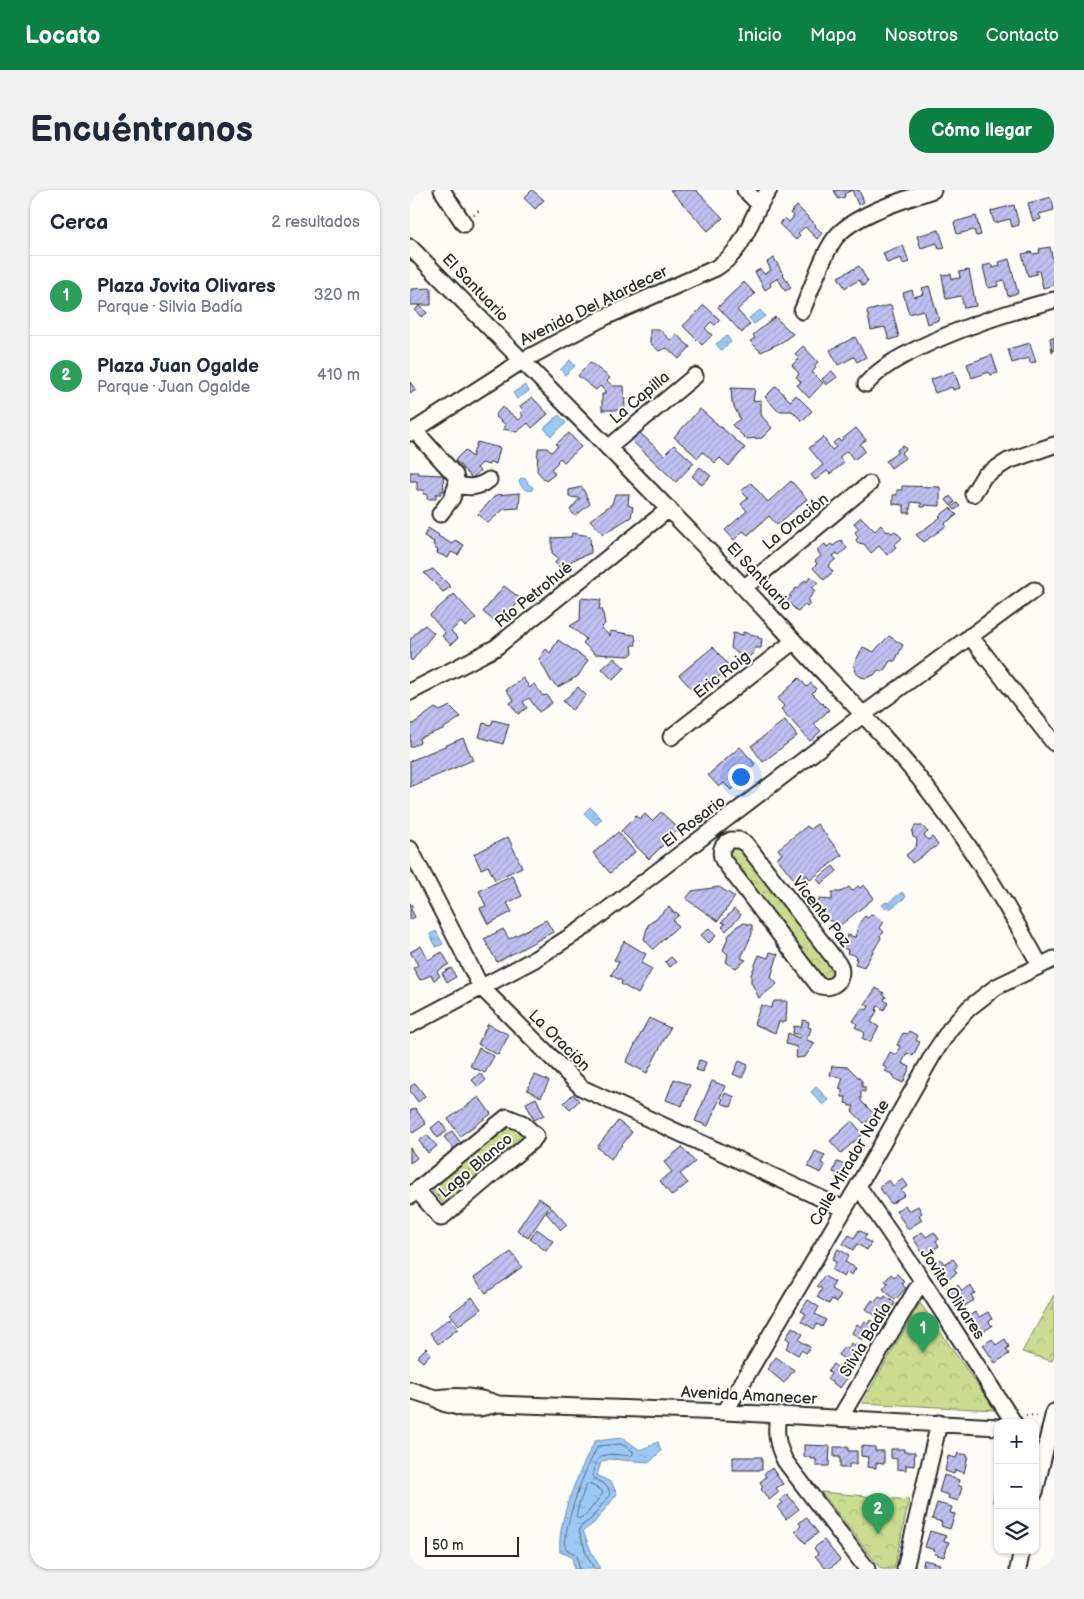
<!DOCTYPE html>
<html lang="es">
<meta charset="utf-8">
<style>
body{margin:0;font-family:"Balsamiq Sans",sans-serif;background:#f2f2f3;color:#1f2937}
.controls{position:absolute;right:15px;bottom:15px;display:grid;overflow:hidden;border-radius:10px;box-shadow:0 1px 4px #0004}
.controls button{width:45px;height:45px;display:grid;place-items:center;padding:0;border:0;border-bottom:1px solid #e0e1e3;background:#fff;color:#1f2937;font:25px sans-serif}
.scale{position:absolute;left:15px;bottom:12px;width:94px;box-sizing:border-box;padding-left:5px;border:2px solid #2b2b2b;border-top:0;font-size:14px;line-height:18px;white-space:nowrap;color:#2b2b2b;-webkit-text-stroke:4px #fdfcf7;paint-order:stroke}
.you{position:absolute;left:330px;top:586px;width:18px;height:18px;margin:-12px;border:4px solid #fff;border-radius:50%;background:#1a73e8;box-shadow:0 0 0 8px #1a73e833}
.badge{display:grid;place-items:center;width:32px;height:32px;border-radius:50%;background:#0b8043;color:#fff;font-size:16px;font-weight:700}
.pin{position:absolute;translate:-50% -41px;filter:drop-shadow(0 1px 2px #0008)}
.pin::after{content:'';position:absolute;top:26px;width:18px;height:15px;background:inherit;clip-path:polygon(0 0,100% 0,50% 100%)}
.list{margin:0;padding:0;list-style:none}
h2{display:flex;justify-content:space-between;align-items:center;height:65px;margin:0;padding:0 20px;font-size:21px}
h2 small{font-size:16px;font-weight:400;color:#747a83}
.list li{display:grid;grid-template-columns:32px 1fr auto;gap:15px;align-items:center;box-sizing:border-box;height:80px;padding:0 20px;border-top:1px solid #e0e1e3}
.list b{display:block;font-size:19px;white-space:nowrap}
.list p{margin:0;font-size:16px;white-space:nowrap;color:#747a83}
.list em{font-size:16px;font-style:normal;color:#747a83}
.icon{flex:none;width:28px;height:28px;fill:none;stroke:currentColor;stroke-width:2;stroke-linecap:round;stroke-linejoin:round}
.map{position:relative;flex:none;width:644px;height:1379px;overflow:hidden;border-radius:20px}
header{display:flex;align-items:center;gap:30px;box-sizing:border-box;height:70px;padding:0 25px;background:#0b8043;color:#fff}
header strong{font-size:24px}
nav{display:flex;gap:28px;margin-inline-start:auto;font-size:18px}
.intro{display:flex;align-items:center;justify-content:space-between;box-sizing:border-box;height:120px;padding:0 30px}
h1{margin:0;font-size:35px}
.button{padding:12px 22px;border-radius:20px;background:#0b8043;color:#fff;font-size:18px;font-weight:700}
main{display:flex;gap:30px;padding:0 30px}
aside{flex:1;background:#fff;border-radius:20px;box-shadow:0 1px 4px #0004}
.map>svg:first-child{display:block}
.park{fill:url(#park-crowns);stroke:#7b845e}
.water{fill:url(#water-ripples);stroke:#6e8aa5}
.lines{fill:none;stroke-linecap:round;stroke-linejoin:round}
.shore{stroke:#586a7c;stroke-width:1}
.building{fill:url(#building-hatch);stroke:#2b2b2b}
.minor-casing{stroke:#2b2b2b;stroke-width:19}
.path{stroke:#2b2b2b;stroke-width:2.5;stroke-dasharray:1 4;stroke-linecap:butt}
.minor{stroke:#fdfcf7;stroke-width:15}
.labels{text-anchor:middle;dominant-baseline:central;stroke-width:4;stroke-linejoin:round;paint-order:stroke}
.street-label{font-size:16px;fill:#2b2b2b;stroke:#fdfcf7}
</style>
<header>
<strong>Locato</strong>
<nav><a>Inicio</a><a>Mapa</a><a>Nosotros</a><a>Contacto</a></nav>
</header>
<div class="intro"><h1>Encuéntranos</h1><a class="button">Cómo llegar</a></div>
<main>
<aside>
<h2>Cerca<small>2 resultados</small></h2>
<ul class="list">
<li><span class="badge" style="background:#2e9e5b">1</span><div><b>Plaza Jovita Olivares</b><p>Parque · Silvia Badía</p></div><em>320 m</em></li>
<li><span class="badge" style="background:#2e9e5b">2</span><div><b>Plaza Juan Ogalde</b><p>Parque · Juan Ogalde</p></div><em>410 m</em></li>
</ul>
</aside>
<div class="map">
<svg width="644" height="1379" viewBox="0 0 644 1379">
<defs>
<pattern id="park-crowns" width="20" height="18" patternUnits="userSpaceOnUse" patternTransform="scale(1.25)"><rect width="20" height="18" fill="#cbdc90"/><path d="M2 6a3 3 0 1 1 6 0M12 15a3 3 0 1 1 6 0" fill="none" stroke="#aebd7c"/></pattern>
<pattern id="water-ripples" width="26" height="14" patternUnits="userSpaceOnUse" patternTransform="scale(1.25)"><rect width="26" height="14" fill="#9bc9f6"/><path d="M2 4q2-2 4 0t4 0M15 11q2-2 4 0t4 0" fill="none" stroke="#86add3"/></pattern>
<pattern id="building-hatch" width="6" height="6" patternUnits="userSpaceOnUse" patternTransform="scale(1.25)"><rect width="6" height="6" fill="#c1bff1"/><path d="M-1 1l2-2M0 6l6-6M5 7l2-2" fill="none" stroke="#a6a4cf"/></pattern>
</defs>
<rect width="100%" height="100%" fill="#fdfcf7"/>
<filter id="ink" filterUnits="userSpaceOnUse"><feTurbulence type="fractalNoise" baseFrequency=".02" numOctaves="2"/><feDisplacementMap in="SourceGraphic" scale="10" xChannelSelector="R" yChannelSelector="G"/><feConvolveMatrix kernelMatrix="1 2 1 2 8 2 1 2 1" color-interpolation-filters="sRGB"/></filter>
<g filter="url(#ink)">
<path class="park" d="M331 655 427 785 414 791 316 662 318 659Z
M97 932 110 937 118 950 36 1017 19 997Z
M644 1105V1166L642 1171 612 1162Z
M510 1113 585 1220 452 1213Z
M411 1302 499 1310 484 1379H471Z"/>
<path class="water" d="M350 120 355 126 344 134 339 128Z
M317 146 321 152 311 160 306 154Z
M160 170 165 176 155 185 150 180Z
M115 195 119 201 107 209 103 203Z
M149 225 156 233 141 246 134 238Z
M111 288 116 289 119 295 123 297 122 300C116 302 111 297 109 291Z
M180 617 192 629 186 635 174 623Z
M492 702 496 707 480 719 478 716 475 718 472 715 476 712 478 713Z
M26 741 33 754 26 757 20 744Z
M406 897 419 910 413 915 401 902Z
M213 1248 230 1260 248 1252 251 1261 240 1272 199 1269 191 1272 187 1285 202 1293 207 1304 184 1333 173 1341 181 1361 189 1376V1379H164L162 1367 150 1362C147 1328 170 1280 185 1251Z"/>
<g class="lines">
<path class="shore" d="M177 1294H180L192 1301 193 1303 176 1325 168 1329 166 1327 169 1314Z
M169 1379 167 1365 156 1359 154 1353C161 1317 171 1288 188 1256L211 1254 223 1261V1264L221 1266C208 1265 190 1260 185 1275 184 1279 182 1282 183 1287L198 1297 200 1304 181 1329 171 1336 169 1340 176 1363 184 1379"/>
</g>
<path class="building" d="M122 0 134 10 125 19 114 8Z
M260 0H286L313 28 298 41Z
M424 0H449L454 12 448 15 442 0 434 4 435 7 428 9Z
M642 7 644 20 629 24 631 29 623 31 618 13Z
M604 15 609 35 602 37 600 29 584 33 581 21Z
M387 16 406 35 405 36 412 43 407 49 395 37 388 43 390 45 386 50 369 34 375 28 379 32 384 26 380 23Z
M566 26 571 45 566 46 564 40 547 44 544 32Z
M529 40 535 58 529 59 527 53 511 58 507 46Z
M493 55 499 72 493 74 491 68 477 73 473 63Z
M640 57 644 75V95L633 98 629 81H626L627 84 618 86 612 64 621 62 623 64 630 63 629 59Z
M364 68 381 98 375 101 368 88 360 93 361 96 355 100 345 82 350 79 354 84 361 80 357 72Z
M599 69 608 103 598 106 594 90 587 92 588 96 578 98 573 76 581 74 583 78 590 76 589 72Z
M449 76 458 92 453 96 449 90 435 98 428 87Z
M559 80 566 116 554 118 551 106 536 109 532 85 541 84 542 89 550 88 549 82Z
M334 92 345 104 327 120 340 134 332 143 308 117Z
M519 96 529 130 517 134 513 120 499 124 493 103 502 100 504 107 514 104 512 98Z
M21 98V115H1V99Z
M10 115 17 123 11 127 5 120Z
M294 115 310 130 305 135 301 132 295 138 302 145 292 155 273 136Z
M481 115 489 147 479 150 475 137 461 140 457 121Z
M365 127 383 144 372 152 351 162 340 151 345 148 343 145Z
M240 139H249L260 150 266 144 280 157 269 169 257 158 249 161 240 153Z
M445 147 456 167 447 172 444 167 428 175 420 160Z
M644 147V161L642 162 640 148Z
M620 153 626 172 620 173 619 168 602 173 598 159Z
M393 156 408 172 404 176 406 178 402 182 413 193 399 208 387 195 391 192 386 187 389 184 382 175 389 169 385 164Z
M582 165 588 183 581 185 579 182 562 188 557 174Z
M180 172 200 188 197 191 203 196H214L215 220H192V204H195V201L190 196 186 200 168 186Z
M422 181 427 187 416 195 412 189Z
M544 181 550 198 543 200 542 197 525 203 520 190Z
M0 192 6 200 0 204Z
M366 196 380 211 386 205 402 221 392 231 382 221H368L355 207Z
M321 198 345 199 343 211 351 210V225L362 238 352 248 336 249 322 235 330 229 322 212Z
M122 207 138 224 122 238 118 233 107 242 93 239 96 235 85 226 92 217 109 230 113 226 110 223 113 220 110 216Z
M290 219 335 258 319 276 310 268 305 273 293 262 288 268 264 247Z
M446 238 456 250 450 254 455 261 444 270 437 261 429 267 434 273 420 284 417 281 405 290 401 285 413 275 399 258 413 247 422 260 426 257 423 253 428 249 430 251Z
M229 242 254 265 264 255 284 273 266 292 221 250Z
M159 243 171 257 154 272 150 268 147 271 148 272 141 279 145 284 136 291 127 281 128 258H137L141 262 148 256 146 254Z
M67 252 90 258 86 274 80 272 79 275 72 273 67 278 70 281 62 288 45 270 55 260 62 267Z
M493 255 496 259 491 263 495 268 481 278 476 271 488 262 487 260Z
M290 277 301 286 292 295 282 286Z
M0 282H8V284L33 285 34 301H31V304H26V309H17V304H13L14 300H7V291H0Z
M381 291 397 309 367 335 359 326 338 345 333 341 324 350 315 340 337 321 331 314 338 308 331 301 341 293 358 312Z
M492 296 530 297V316L515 315V317H511V313L501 312 500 323H494V315L483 314V305H487V300H492Z
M172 297 180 314 165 326 160 320 170 308 159 307V300Z
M110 303 109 318 94 319 78 333 68 324 86 305Z
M205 304H219L218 315 223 317 221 327 193 344 180 330 202 314Z
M540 306 545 312 541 316 536 310Z
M547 313 550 316 545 320 542 317Z
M540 318 547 325 535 333 536 336 514 352 506 345 531 327 529 326Z
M451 327 465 341 471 335 477 342 479 341 482 343 485 341 492 348 484 355 486 357 477 365 469 356 461 363 454 354 448 353 446 350 448 347 445 342 449 339 444 333Z
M18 338 29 345 28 346 42 354 45 350 54 355 48 365 41 362 38 368 27 363 28 360 24 358 25 356 23 355 24 352 14 346Z
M162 343 180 346 181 363 163 370 152 380 145 373 148 368 142 363V348L161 347Z
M431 350 437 358 429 365 427 363 423 366 426 369 418 376 423 382 414 390 403 378 407 374 405 371 411 366 407 360 415 354 417 357 421 354 423 356Z
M23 379 41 397 33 402 14 383Z
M400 386 408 393 402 398 405 401 398 410 399 411 398 412 400 414 397 417 395 415 388 422 377 411 381 407 379 406 386 398 387 399 395 390 397 392Z
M94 396 111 409 89 435 73 422Z
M44 404 66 428 55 437 51 432 41 441 48 448 41 455 32 446 35 443 20 425Z
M171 408 191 410 189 419H192L195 434 191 438 200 446V441L225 445 226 455H222L223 463 219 466 185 464 173 453 176 449 160 436 170 430Z
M15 435 24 443 2 471 0 469V450L8 440Z
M333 442 348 446V448L352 449 351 458H345L344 462 336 470 321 458 323 443 333 445Z
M479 446 493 455 485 471H480L473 482 468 480 464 485 456 488 451 487 446 483 444 474 453 457 464 462 467 458Z
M148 450 178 470 168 486 148 497 141 491 129 469 136 459 140 463Z
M303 457 320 477 287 505 269 485Z
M204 468 215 478 203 490 192 479Z
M113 488 120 498 124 494 133 506 137 505 142 513 129 522 119 508 113 512 117 518 108 524 100 513 104 510 96 500Z
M389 488 397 497 401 493 406 499 402 503 419 520 404 534 411 541 400 551 371 519 374 516 367 509Z
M168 497 176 505 162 520 153 511Z
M40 516 51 527 33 539 9 548 10 553 0 557V536L25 518 30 521Z
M83 530 99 534 93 554 69 547 73 533 81 535Z
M375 530 387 546 353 572 341 556Z
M53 548 63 570 0 597V571Z
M330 557 345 574 328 589 331 592 321 600 314 593 309 597 298 585Z
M251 622 269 639 239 669 211 641 226 626 230 629 235 624 242 631Z
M407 634 432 665 400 690 397 685 387 693 367 668 372 664 368 659 397 636 400 639Z
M505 636H512L518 642 514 645 518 650 522 647 528 655 502 673 496 665 506 657 507 649 503 647 502 642Z
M208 642 225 662 200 683 183 663Z
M98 647 112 677 85 690 78 676 71 679 64 664Z
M423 676 427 681 411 694 407 689Z
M102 685 112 706 97 713 102 722 78 734 70 718 76 716 69 701Z
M454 695 464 708 428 737 425 732 413 729V726L408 725 409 709 422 710V702H431L439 697 442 701 448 696 450 698Z
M309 697 325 707 308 731 276 709 282 701Z
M0 713 3 717 1 719 5 727 0 730Z
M259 717 264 723 266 722 269 725 263 730 268 736 243 759 234 749 238 735Z
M324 719 331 725 316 741 312 737 315 734 312 732Z
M462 724 474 732 470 738 474 742 470 746 471 748 454 777 445 774 447 769H445L446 766 437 763 438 760 433 758 437 745 445 747 449 733 455 726 458 728Z
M136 730 143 742 87 772 74 749 93 739 99 749Z
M334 733 342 735V744L331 768 336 770 326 778 316 773 318 764 313 760 319 745 327 736Z
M299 738 306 746 299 753 291 745Z
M214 751 236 764 231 773 242 779 228 804 211 794 212 791 201 785 209 772 204 770Z
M11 756 18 770 32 762 39 774 27 781 30 786 24 790 21 785 10 790 3 778 8 775 0 762Z
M360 762 368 764 361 787 367 794 349 808 341 792V785L349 765 358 768Z
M261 767 266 772 260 777 255 772Z
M41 778 46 787 37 792 32 783Z
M466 798 474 803 473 805 476 807 474 810 478 813 474 820 468 816 466 820 467 821 461 832 469 837 460 852 452 848 455 843 445 837 447 834 443 831 452 818 457 820 459 816 455 814Z
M364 811H377L376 832H369L365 843 344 834 351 815 361 818Z
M239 828 260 838 237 883 216 872Z
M393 830 399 832 398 837 401 838 399 845H397V850L405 853 395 867 386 868 387 857 376 854 378 843 389 848 390 845 383 843 384 836 391 837Z
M78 834 99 845 88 865 68 854Z
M499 841 508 846 506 850 510 852 503 866 497 863 492 873 500 877 493 893 483 888 484 885 475 881 477 878 473 876 480 862 486 865 490 856 487 855 493 843 497 844Z
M69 858 84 866 75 883 60 876Z
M289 870 296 872 293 882 286 880Z
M329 871 338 875 332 888 323 884Z
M422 876 438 877 452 891V897H455V902L451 901V911L464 924 455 934 442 921 444 916H439V914L435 913 436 907H432V900L429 899 433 888 420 885Z
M70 883 76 890 68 897 62 890Z
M125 885 139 891 131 907 117 900Z
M264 889 280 895 272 916 256 910Z
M302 891 315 896 298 936 285 931Z
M5 893 15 906 8 912 0 901V897Z
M315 903 325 907 321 917 311 913Z
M163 904 169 911 160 919 154 913Z
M69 907 81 924 50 946 38 929Z
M126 908 134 925 124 930 116 913Z
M5 918 16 934 3 943 0 939V921Z
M30 931 37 941 28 948 21 938Z
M208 931 222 942 201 969 187 957Z
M442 931 453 944 431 963 420 951Z
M42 941 51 953 44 959 34 947Z
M17 945 27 956 18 963 9 951Z
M272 957 285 972 270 984 278 993 262 1006 250 991 262 982 254 972Z
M0 958 7 968 0 973Z
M405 961 415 965 411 973 415 975 411 983 398 977Z
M427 972 436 975 432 985 423 982Z
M493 989 498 996 491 1000 495 1005 481 1014 469 997 479 990 483 996Z
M129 1008 140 1016 118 1048 107 1040Z
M495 1015 499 1021 508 1016 512 1023 509 1025 512 1030 498 1039 486 1021Z
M142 1018 157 1035 151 1040 136 1023Z
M127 1039 143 1051 136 1061 120 1049Z
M449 1040 457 1045 454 1049 461 1053 457 1060 447 1054 443 1060 433 1054 439 1045 444 1048Z
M512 1042 516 1047 524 1042 529 1049 526 1051 529 1056 514 1065 503 1048Z
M428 1059 439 1065 435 1072 446 1078 442 1085 437 1082 434 1087 422 1080 426 1072 422 1070Z
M101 1062 112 1077 76 1103 64 1088Z
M531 1069 534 1074 543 1069 548 1076 544 1079 547 1083 533 1092 521 1075Z
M481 1084 484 1087 487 1084 494 1091 492 1094 496 1098 485 1110 473 1099 478 1093 475 1091Z
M414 1086 425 1092 421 1099 431 1105 427 1112 422 1109 419 1114 407 1107 412 1099 407 1096Z
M548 1095 552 1101 560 1095 565 1103 561 1105 564 1110 550 1119 539 1101Z
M475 1106 485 1113 476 1127 469 1122 466 1126 456 1119 462 1110 465 1112 469 1107 473 1109Z
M62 1107 71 1119 49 1135 40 1124Z
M398 1110 409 1117 405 1124 416 1130 412 1137 407 1134 404 1139 391 1131 396 1124 391 1121Z
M565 1122 569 1127 578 1122 582 1129 579 1132 582 1136 567 1145 556 1128Z
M40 1128 48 1139 28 1154 20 1143Z
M460 1130 469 1136 460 1150 455 1146 452 1150 442 1143 447 1134 451 1137 455 1131 458 1134Z
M382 1137 393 1144 389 1150 400 1157 396 1163 391 1160 388 1165 376 1158 380 1151 376 1148Z
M582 1149 586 1155 595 1149 599 1157 596 1159 599 1164 585 1173 573 1155Z
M441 1153 445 1156 447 1153 456 1158 447 1172 441 1168 439 1172 428 1165 434 1157 438 1159Z
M16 1158 21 1163 13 1172 7 1167Z
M366 1167 384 1180 374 1193 357 1179Z
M423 1174 428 1178 429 1175 441 1183 430 1198 417 1189 421 1184 418 1181Z
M394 1255 420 1256 419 1276H406V1269H401V1267H394Z
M451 1256 465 1257V1261H474V1274L466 1273V1278L457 1277 458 1267 451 1266Z
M424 1257H438V1261H447V1274H439V1278H430V1267H424Z
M481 1259H494V1262H505L504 1276 496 1275V1280L487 1279V1269L481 1268Z
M548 1263 558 1265 554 1283 545 1280 544 1284 535 1281 538 1266 546 1268Z
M323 1267H352V1280H323Z
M362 1278 373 1294 366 1298 369 1302 359 1310 351 1299 353 1297 350 1292 356 1287 354 1284Z
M534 1285 549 1290 548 1295 552 1297 548 1311 538 1308 539 1305 529 1302Z
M585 1299 588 1300V1312H583Z
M377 1304 389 1319 376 1329 367 1317 373 1313 370 1310Z
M527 1313 542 1317 540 1323 545 1324 540 1339 531 1336 532 1332 522 1329Z
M396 1327 408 1343 395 1353 385 1341 391 1336 389 1333Z
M520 1341 536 1346 534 1351 539 1352 534 1367 524 1364 525 1360 515 1357Z
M414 1350 430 1370 419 1379H416L405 1366 408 1364 404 1358Z
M514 1370 530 1374 528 1379H512Z"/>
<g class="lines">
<g class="minor-casing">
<path id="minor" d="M32 0 54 34
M335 0 350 15
M0 57C128 188 259 316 383 450 428 499 475 545 516 597 559 653 596 713 630 775
M392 121C401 101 413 63 426 47 445 24 494 10 523 0
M456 194C472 176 492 166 513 156 555 136 599 122 644 110
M5 241 45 285 47 294 42 308 30 324
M0 243 112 171 151 150 195 127 306 78C339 57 338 27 359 0
M198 258 285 186
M47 294C59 299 68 297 79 290
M563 304 574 286 598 271 644 255
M335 397 459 294
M560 446 644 553
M0 502 85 458 259 319
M261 547 384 451
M321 650H329L336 654 430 776C434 790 423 801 408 795L313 670C309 661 312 654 321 650Z
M0 659 71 797 172 898 434 1019
M0 835 125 769 172 739 454 524 624 400
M448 996 512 1090 604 1233
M0 1006 7 1000 31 1028 123 950 126 946 112 933 97 927 7 1000
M0 1200 25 1208 33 1213 52 1218H70L85 1215
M25 1208C47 1205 68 1206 88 1214L315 1222 588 1237
M315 1222 448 996 524 863 540 839 559 818 586 797 644 769
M368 1225C365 1242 367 1255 375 1271L457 1379
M430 1228 512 1090
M625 1302 644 1222
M495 1379 529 1233
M608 1379 612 1360"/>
</g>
<path class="path" d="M64 25 70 19
M28 1006 95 951
M616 1225 630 1226"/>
<use href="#minor" class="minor"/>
</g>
</g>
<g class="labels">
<g class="street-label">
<text transform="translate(65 98) rotate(46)">El Santuario</text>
<text transform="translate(184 116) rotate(-26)">Avenida Del Atardecer</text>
<text transform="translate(230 208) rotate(-40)">La Capilla</text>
<text transform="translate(386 332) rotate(-39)">La Oración</text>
<text transform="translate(349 387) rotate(47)">El Santuario</text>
<text transform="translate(124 405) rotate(-39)">Río Petrohué</text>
<text transform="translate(312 485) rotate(-38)">Eric Roig</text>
<text transform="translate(284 632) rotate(-37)">El Rosario</text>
<text transform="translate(411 722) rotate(52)">Vicenta Paz</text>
<text transform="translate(149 851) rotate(45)">La Oración</text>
<text transform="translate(440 973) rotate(-60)">Calle Mirador Norte</text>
<text transform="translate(66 976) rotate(-40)">Lago Blanco</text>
<text transform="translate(542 1104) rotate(57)">Jovita Olivares</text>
<text transform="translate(456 1150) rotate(-59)">Silvia Badía</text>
<text transform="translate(339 1206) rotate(3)">Avenida Amanecer</text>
</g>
</g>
</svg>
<div class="controls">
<button>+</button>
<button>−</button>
<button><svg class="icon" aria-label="layers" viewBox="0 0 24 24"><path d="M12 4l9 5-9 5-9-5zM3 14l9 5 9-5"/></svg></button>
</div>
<div class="scale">50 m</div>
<div class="you"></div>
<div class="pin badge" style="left:513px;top:1163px;background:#2e9e5b">1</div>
<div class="pin badge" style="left:468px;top:1344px;background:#2e9e5b">2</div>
</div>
</main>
